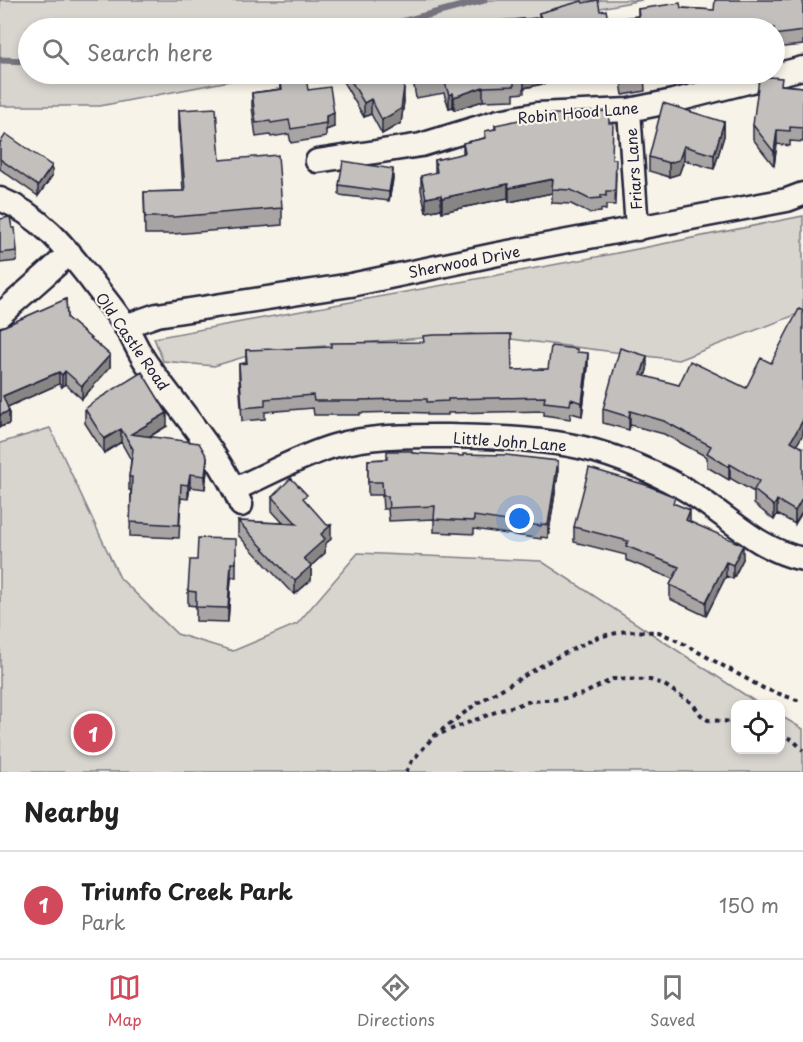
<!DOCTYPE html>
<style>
body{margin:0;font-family:"Playpen Sans",sans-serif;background:#f6f6f6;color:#222}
.controls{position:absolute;right:18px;bottom:18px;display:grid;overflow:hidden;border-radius:12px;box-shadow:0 3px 9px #0003}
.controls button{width:54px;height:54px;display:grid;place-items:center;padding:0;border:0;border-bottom:2px solid #e0e0e0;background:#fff;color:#222;font:30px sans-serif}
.you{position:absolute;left:520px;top:519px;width:21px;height:21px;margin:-15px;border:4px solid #fff;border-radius:50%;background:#1a73e8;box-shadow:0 0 0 9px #1a73e833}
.badge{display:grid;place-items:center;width:39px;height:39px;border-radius:50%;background:#d1495b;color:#fff;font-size:20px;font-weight:700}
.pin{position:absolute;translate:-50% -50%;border:3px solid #fff;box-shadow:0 2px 6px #0006}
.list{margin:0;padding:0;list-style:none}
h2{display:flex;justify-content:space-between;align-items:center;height:78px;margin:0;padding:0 24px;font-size:26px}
h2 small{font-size:20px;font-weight:400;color:#767676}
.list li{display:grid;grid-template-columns:39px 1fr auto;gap:18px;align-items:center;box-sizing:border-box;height:108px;padding:0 24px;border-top:2px solid #e0e0e0}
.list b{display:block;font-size:22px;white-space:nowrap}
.list p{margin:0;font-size:20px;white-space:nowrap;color:#767676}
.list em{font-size:20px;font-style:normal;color:#767676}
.icon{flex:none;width:33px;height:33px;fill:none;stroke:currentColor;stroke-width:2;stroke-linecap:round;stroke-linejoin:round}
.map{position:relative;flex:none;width:803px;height:772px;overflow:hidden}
.search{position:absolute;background:#fff;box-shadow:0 3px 9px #0003;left:18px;right:18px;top:18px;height:66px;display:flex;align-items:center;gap:15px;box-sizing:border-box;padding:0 21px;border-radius:33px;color:#767676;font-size:22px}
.sheet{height:186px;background:#fff}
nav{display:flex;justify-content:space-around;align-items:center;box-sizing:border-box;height:84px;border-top:2px solid #e0e0e0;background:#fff;font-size:16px;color:#767676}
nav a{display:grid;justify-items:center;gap:3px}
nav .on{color:#d1495b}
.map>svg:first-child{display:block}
.green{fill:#d8d5cf;stroke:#7d7c85;stroke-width:1.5}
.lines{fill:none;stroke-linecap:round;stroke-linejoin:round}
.stream{stroke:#76747f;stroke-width:7}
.street-casing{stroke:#22223b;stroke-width:27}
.path{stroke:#22223b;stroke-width:4;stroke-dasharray:4.5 4.5;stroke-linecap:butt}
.street{stroke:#f7f3e8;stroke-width:22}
.wall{fill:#a7a4a3;stroke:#22223b;stroke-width:1.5}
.shaded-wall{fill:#888684;stroke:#22223b;stroke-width:1.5}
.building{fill:#c2bfbd;stroke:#22223b;stroke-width:1.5}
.labels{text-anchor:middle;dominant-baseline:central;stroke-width:4.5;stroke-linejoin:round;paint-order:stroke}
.street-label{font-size:15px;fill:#22223b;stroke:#f7f3e8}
</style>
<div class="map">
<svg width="803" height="772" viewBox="0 0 803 772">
<rect width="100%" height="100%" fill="#f7f3e8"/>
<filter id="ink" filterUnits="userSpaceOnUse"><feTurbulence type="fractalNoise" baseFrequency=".0167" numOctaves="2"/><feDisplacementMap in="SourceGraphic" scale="12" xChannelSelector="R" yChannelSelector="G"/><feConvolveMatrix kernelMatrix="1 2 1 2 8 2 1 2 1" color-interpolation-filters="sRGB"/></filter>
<g filter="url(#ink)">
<path class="green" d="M0 0H642L496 28H28V74H266L100 106H0Z
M803 216V312L678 360 471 334 264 351 214 366 163 361 154 338 607 255Z
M50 428 120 578 177 634 233 651 297 624 358 553 541 561 759 704H736V750H780L781 716 803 729V772H0V443Z"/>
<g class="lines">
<path class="stream" d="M379 28 484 0
M0 60 28 61"/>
<g class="street-casing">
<path id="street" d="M629 110 637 229
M317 161 421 145 499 121 537 114 629 110 673 101 803 68
M0 199C40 215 65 247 91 280 102 295 114 309 124 324 133 337 138 352 147 364 178 408 221 455 241 505
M0 315 70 253
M125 326 157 315 351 285 498 254 787 200 803 194
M235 489C267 475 300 456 334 446 371 435 409 436 447 436 487 437 529 438 569 445 608 452 648 469 683 488 723 511 756 550 803 559"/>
</g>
<path class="path" d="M780 733 794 741 803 750
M434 736 476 704 553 659 598 637 626 631 659 632 682 643 763 688 797 700H803
M406 772 412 761 434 736 498 711 531 701 560 699 583 694 613 679 650 680 663 684 693 704 701 715 708 720 736 722"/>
<use href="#street" class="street"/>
</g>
<path class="wall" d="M803 0V45L774 48V28H484V22L539 18V13L583 3 600 11 608 20 638 16V9L681 8 714 10Z
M342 74H396L404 101 401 123 382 134 371 114 364 117 342 80Z
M412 74H556V81L524 88V93L514 94V100L483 101 454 110 453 107 449 108 444 93 416 98Z
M620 74H644L645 91 623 95Z
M280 81 308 90 334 127 326 130V137L291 143 289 134 271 137 270 135 256 137 252 107V93L280 89Z
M782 85 803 87V142L790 141V146L777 144 774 166 753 139V125Z
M179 110 220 160 282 208V225L174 234H145L144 192 183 191 179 128Z
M724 122V136L714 169 684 160 679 174 669 177 649 171V157Z
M609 123 612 159 616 173 615 205H606V210L601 209V212L589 213 571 204 552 203V193L509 202 508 198 442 212 441 209 426 212 421 190V176L435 173V160L463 154V143L485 138V131L495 129V125Z
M0 143 52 176 38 196 0 169Z
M393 179 389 201 339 195V185Z
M0 219 12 228 17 251V261L0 263Z
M66 299 67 318 110 355V367L82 399 65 384 62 387 59 384 7 407 9 411V424L0 427V328Z
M246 350 512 370 548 369 577 352 588 367 582 416 571 413 570 419 544 415V411L448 413V415H427V413L402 412 360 413V415H314L313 408 265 412V419L242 421 239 377V364L246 363Z
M647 370 645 376 803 434 797 444 795 524 777 514 774 520 754 504V492L730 478 729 480 707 467V457L664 434 630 425 629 430 603 423V409Z
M85 409 167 426 149 437 207 470 205 489 190 487 188 499 181 498 179 538 130 536 131 490H129V477L131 460 121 442 104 453 85 423Z
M412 453 558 474 548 538 541 537V539L474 529V534L434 532V519L389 521 388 509H383L382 495H368V460L387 459Z
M272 497 307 503 331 539 325 544V553L311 566V580L295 594 288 589 238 535V521L283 523 272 511Z
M675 504 690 522 743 559 733 579 726 576 706 616 670 599V585L673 579 626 560V555L574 542V527Z
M236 553V577H231L228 622 196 621V606L188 605V591L197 560Z"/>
<path class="shaded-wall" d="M531 74H556V81L524 88V75Z
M404 87V101L401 123 382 134V120Z
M483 87V101L454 110V97Z
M453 93V107L449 108V95Z
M371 99V114L364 117V103Z
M334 113V127L326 130V116Z
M724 122V136L714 169V155Z
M777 130V144L774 166V152Z
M684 146V160L679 174 669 177V163Z
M52 166V176L38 196V186Z
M393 169V179L389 201V192Z
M553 179 552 193 509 202V188Z
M508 184V198L442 212V198Z
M441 195V209L426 212V198Z
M588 353V367L582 416V403Z
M110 355V367L82 399V386Z
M647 356V370L641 389V375Z
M65 371V384L62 387V375Z
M59 372V384L3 409V396Z
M9 411V424L0 427V415Z
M630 411V425L629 430V417Z
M167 413V426L131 447V434Z
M803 420V434L791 455V441Z
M121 429V442L104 453V439Z
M207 457V470L205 489V476Z
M558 461V474L548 538V525Z
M730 464V478L729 480V467Z
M190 474V487L188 499V485Z
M803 497V511L795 524V511Z
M777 500V514L774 520V506Z
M690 510V524L686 520Z
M331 525V539L325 544V553L311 566V580L295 594V580L304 558 321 534Z
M743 545V559L733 579V565Z
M726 562V576L706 616V602Z
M231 563V577L228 622V608Z"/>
<path class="building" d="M598 0 600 11 606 10 608 20 639 16 638 9 680 3 681 8 714 10 715 0H803V31L774 35V28H485L484 22 541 18 539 13 582 1 583 3Z
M347 74H396L404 87 401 109 382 120 371 99 364 103Z
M414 74H531L524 75V80L514 81V86L483 87 454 97 453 93 449 95 444 80 416 84Z
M622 74H644L645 78 623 82Z
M306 77 308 90 330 87 334 113 326 116V123L291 129 289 120 271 123 270 121 256 123 252 93 282 89 280 81Z
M769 77 782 78 781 85 803 87V128L790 127V131L777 130 774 152 753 125 759 79Z
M663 103 724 122 714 155 684 146 679 160 669 163 649 157Z
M216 108 220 160 278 155 282 208 174 217H145L144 192 185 191 179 110Z
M609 111V123H613L612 159H616L615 191H606V196L601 195V198L589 199 571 190 552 189 553 179 509 188 508 184 442 198 441 195 426 198 421 176 437 172 435 160 465 153 463 143 486 138 485 131 496 129 495 125 538 116V114H571V112Z
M6 134 52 166 38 186 0 159V143Z
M343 161 393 169 389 192 339 185Z
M10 217 12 228H15L17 251 0 253V219Z
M66 299 67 318 110 355 82 386 65 371 62 375 59 372 3 396 9 411 0 415V328Z
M799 309 803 311V420L791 441 803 448V497L795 511 777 500 774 506 754 490 759 481 730 464 729 467 707 453 711 446 664 421 630 411 629 417 603 409 620 348 647 356 641 375 679 385 690 361 746 388 761 358 771 363Z
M511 334 512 370 548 369 551 346 577 349V352L588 353 582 403 571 399 570 405 544 402 545 397 448 399V401L427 402V399H402L360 400V401H314L313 395 265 399V406L242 408 239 364 247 363 246 350 331 347V343L424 342 423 336 434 335Z
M142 372 167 413 131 434 199 443 207 457 205 476 190 474 188 485 181 484 179 525 130 522 132 477H129L133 449 121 429 104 439 85 409 98 399Z
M387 451H412V453L463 456V454L506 455 558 461 548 525 541 524V526L474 516V521L434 519 435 506 389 508 388 496H383L382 482H368V460L387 459Z
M589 468 646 485 675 497 673 503 690 510 686 520 743 545 733 565 726 562 706 602 670 585 679 567 626 546 628 541 574 527Z
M291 478 307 495 303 498 327 525H331L321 534 325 539 304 558 311 566 295 580 288 575 238 521 297 524 272 497Z
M198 538 236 539V563H231L228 608 196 607V592L188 591 190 560H197Z"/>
</g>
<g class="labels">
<g class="street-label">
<text transform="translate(578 112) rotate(-5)">Robin Hood Lane</text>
<text transform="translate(633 169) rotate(-94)">Friars Lane</text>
<text transform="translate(464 261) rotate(-11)">Sherwood Drive</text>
<text transform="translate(133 341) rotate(55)">Old Castle Road</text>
<text transform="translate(510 441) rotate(4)">Little John Lane</text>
</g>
</g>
</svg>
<div class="controls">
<button><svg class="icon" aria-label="locate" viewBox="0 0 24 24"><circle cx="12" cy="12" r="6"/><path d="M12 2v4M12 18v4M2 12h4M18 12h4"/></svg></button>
</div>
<div class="you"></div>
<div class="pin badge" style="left:93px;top:733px">1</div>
<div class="search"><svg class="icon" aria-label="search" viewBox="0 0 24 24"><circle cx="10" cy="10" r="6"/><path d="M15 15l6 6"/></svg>Search here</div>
</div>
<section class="sheet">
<h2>Nearby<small></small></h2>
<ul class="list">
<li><span class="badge">1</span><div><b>Triunfo Creek Park</b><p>Park</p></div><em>150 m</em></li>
</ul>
</section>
<nav>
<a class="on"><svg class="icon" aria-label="map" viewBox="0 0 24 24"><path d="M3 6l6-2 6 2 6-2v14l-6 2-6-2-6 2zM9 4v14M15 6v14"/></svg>Map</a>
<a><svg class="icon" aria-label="directions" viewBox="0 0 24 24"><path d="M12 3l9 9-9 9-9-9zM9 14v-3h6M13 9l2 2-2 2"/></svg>Directions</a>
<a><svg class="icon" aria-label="saved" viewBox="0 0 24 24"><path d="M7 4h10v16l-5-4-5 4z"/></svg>Saved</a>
</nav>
